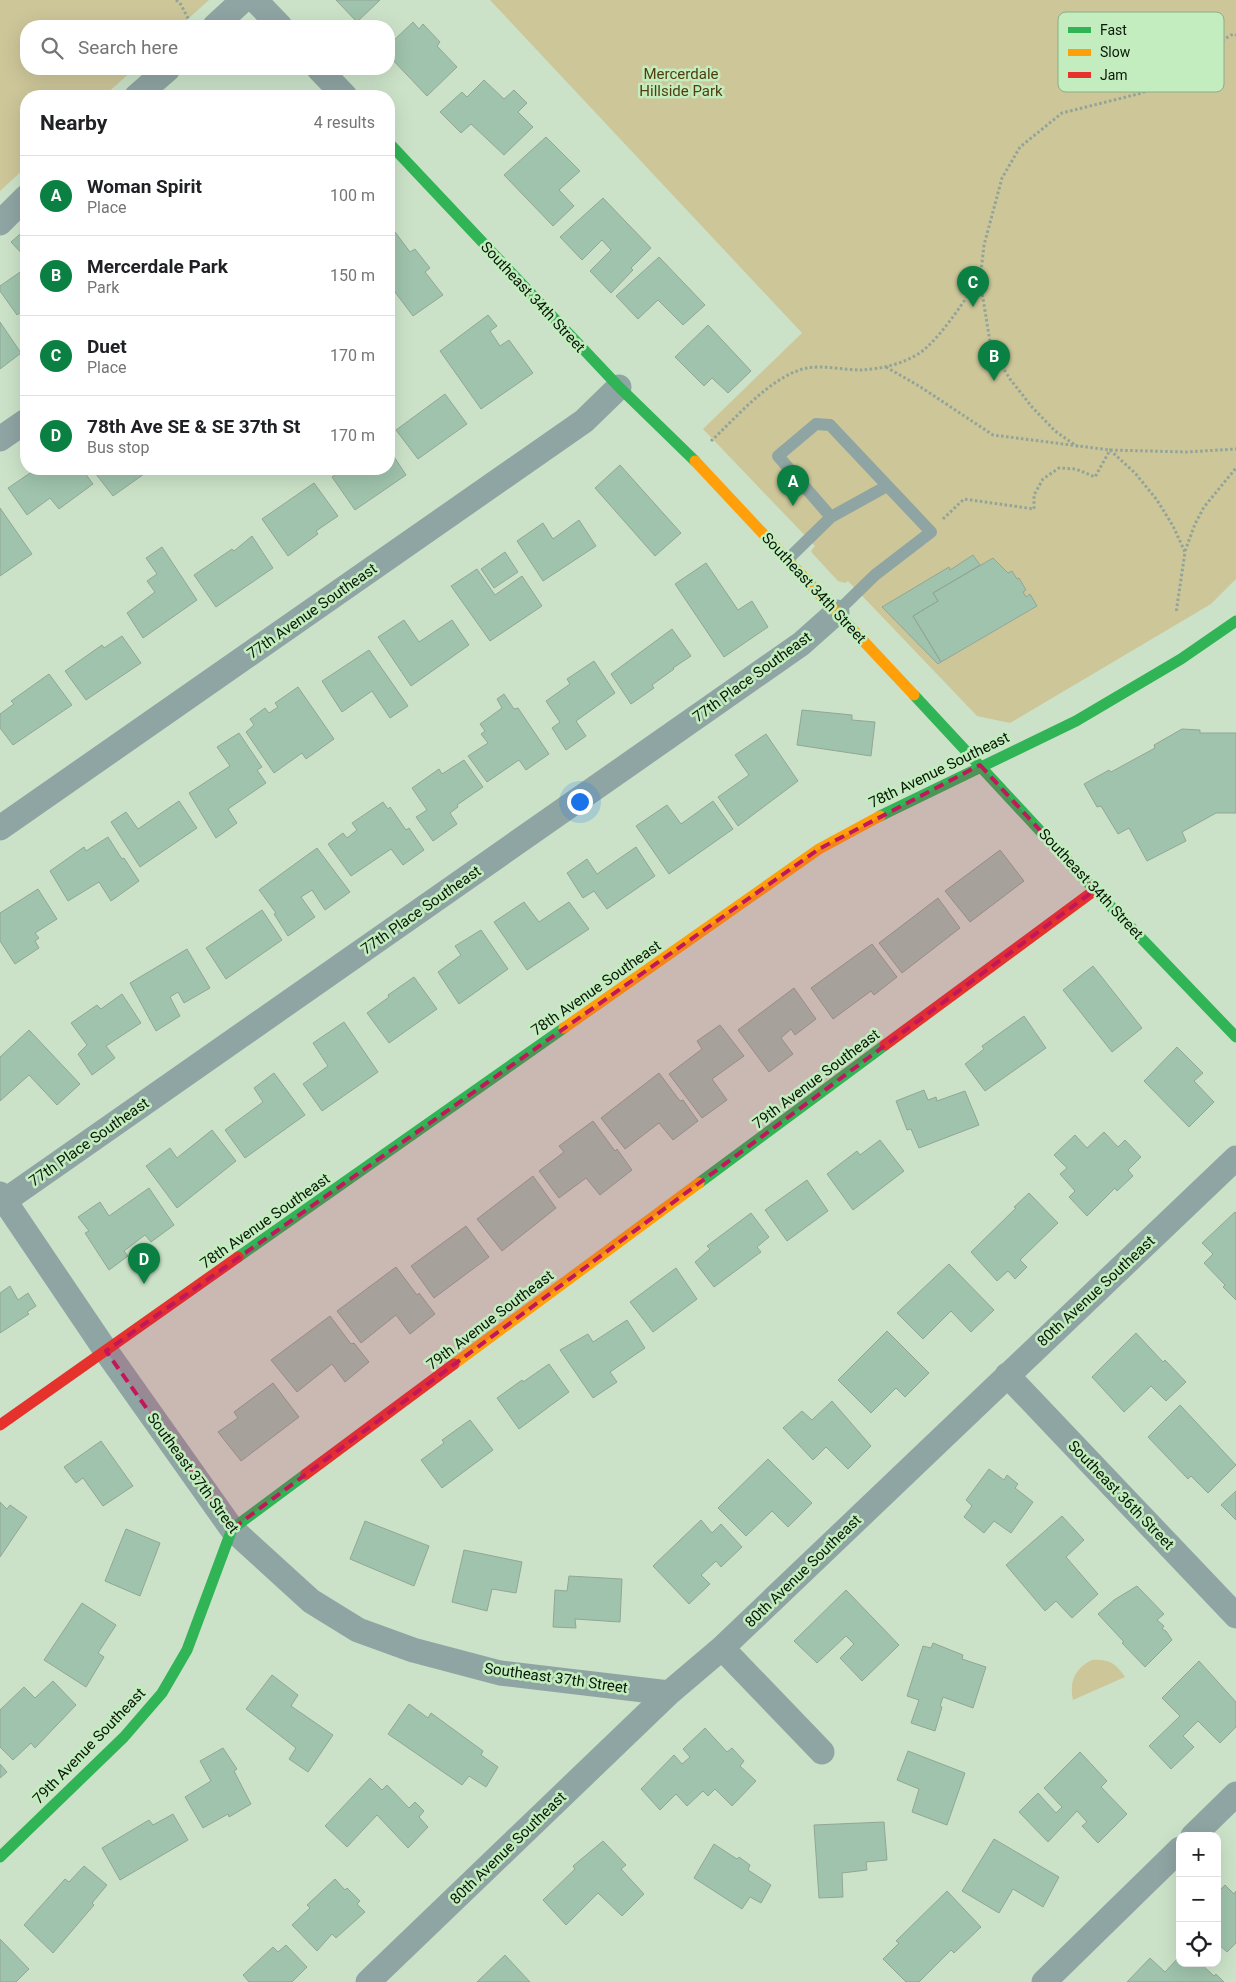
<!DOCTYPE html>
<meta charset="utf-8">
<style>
body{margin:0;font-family:Roboto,sans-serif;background:#f2f2f2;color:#202124}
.controls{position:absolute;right:15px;bottom:15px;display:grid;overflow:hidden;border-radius:10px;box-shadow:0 5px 20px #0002}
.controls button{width:45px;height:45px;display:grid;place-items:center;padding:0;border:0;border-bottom:1px solid #e0e0e0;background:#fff;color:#202124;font:25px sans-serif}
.you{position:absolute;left:579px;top:801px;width:18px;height:18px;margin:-12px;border:4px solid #fff;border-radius:50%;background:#1a73e8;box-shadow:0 0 0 8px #1a73e833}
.badge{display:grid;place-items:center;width:32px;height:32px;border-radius:50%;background:#0b8043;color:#fff;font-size:16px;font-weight:700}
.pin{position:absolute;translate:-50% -41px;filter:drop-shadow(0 1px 2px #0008)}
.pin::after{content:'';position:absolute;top:26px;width:18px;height:15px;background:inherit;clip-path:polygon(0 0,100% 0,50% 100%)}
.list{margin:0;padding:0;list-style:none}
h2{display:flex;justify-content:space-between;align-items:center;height:65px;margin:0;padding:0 20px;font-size:21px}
h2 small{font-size:16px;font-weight:400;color:#757577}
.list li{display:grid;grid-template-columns:32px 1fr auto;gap:15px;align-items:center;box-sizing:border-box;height:80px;padding:0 20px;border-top:1px solid #e0e0e0}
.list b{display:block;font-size:19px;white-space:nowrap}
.list p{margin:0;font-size:16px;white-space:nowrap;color:#757577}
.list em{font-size:16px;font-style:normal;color:#757577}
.icon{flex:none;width:28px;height:28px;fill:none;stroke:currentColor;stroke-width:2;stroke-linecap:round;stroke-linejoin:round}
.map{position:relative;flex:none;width:1236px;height:1982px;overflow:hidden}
.search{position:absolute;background:#fff;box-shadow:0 5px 20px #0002;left:20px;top:20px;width:375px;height:55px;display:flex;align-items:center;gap:12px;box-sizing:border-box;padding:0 18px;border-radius:20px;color:#757577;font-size:19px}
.panel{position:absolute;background:#fff;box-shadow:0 5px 20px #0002;left:20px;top:90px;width:375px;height:385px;border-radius:20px}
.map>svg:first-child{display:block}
.green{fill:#cdc699}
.building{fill:#9fc3ac;stroke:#91a795}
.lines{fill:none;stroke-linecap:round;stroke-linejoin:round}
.path{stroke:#91a49a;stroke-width:3;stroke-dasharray:2.5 2.5;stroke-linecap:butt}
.lane{stroke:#8fa5a3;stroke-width:12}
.street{stroke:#8fa5a3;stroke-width:25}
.fast{stroke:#30b455;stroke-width:11}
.slow{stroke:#ff9f0a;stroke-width:11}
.jam{stroke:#e5322d;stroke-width:11}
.marked{fill:#c2185b;fill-opacity:0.2;stroke:#c2185b;stroke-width:4;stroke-dasharray:10 6;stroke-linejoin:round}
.labels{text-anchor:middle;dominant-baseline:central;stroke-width:5;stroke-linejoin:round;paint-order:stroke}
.park-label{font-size:15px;fill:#523d0e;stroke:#c3edbe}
.street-label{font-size:15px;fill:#081707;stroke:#c3edbe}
.key{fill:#c3edbe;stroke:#8bad87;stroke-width:1}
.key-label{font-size:14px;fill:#081707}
</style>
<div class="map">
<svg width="1236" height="1982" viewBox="0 0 1236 1982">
<rect width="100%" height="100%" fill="#cbe2c8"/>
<path class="green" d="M0 0H209L180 26H26V69H134L104 96H26V167L0 191Z
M490 0H1236V579L1211 604 1010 723 977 716 848 581 845 583 838 581 813 554 811 551 815 546 703 429 802 333Z
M1092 1660C1108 1659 1116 1663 1125 1677L1073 1700C1069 1682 1075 1668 1092 1660Z"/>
<path class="building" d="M336 0H380L357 22Z
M413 22 419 29 423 24 440 42 437 46 457 67 427 96 389 56V45Z
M484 80 504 99 514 90 527 103 518 112 533 127 504 155 471 124 461 133 440 112 462 92 467 97Z
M546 137 580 171 559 190 574 206 553 226 504 175Z
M603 198 651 248 631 268 633 270 611 293 590 271 611 250 602 240 582 260 560 237Z
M389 224 410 252 415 249 430 268 425 272 443 295 413 316 392 288 389 289Z
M26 229V258L11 242Z
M659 257 705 305 683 325 658 300 638 319 616 296Z
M26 268V309L17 315 0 291V286Z
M488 315 497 326 490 331 500 346 509 340 533 373 481 409 440 351Z
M0 322 21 353 0 369Z
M708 325 751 371 728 393 712 378 704 386 675 357Z
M445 394 467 424 418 459 396 430Z
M389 449 406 475 355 510 332 477 344 469H389Z
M620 465 681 533 655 556 595 488Z
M36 469H82L93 484 59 509 50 498 27 515 8 488Z
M92 469H151L113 496Z
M314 483 338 516 316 531 318 534 288 556 262 519Z
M0 508 32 554 0 576Z
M579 520 596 546 543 581 517 541 543 523 553 539Z
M252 536 273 568 216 607 194 575 232 549 234 551Z
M162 547 197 600 143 638 127 613 155 592 147 581 157 574 146 558Z
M505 552 518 572 494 588 481 569Z
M973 555 980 565 933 593 938 601 913 616 941 662 938 664 882 607 949 567 950 570Z
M993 558 1008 573 1012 571 1017 579 1019 578 1026 590 1023 592 1026 597 1030 594 1037 606 941 662 913 616 938 601 933 593Z
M706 563 738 610 752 601 768 627 724 657 675 584Z
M477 569 495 595 522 576 542 606 490 641 451 586Z
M404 620 419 642 452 620 469 645 411 686 378 637Z
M672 629 691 656 673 668 674 669 652 685 654 688 631 704 611 674Z
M122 636 141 663 86 700 65 671 102 645 104 648Z
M369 650 408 706 390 718 372 691 342 712 322 681Z
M594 661 615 693 576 721 586 736 566 750 552 728 560 722 546 701 570 684 567 679Z
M49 674 72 705 13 745 0 728V714L14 704 11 701Z
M298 687 334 739 306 759 302 753 274 773 246 732 254 725 250 719 265 708 269 713 278 707 275 703Z
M504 694 514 709 518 708 549 754 526 770 519 760 487 782 468 756 488 743 481 734 485 731 480 724 502 708 497 699Z
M802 710 852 715V720L875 722 871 756 797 745Z
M1182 729 1200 730V733H1236V813H1216L1182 832 1186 841 1147 861 1129 828 1118 834 1101 806 1097 807 1084 784 1109 770 1111 772 1155 748 1154 745Z
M239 733 262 767 257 770 266 783 228 809 237 823 216 838 189 793 230 766 217 747Z
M766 734 798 781 738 826 718 797 749 775 735 755Z
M464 760 483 787 457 805 458 807 450 813 457 824 433 841 416 817 427 810 412 788 439 769 442 774Z
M179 801 197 828 140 867 111 822 126 812 138 829Z
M713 801 733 829 669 874 636 826 667 805 681 824Z
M383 802 388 809 390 807 406 830 409 828 424 850 403 865 391 849 351 876 328 844 343 833 347 838 357 830 352 823Z
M108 837 122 859 124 858 139 881 111 901 99 882 68 901 50 871 84 847 86 851Z
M636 847 655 876 607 909 594 891 583 898 567 873 587 859 597 874Z
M317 848 350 892 325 910 312 890 301 897 315 917 288 936 274 914 276 913 259 890Z
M1000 850 1024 881 970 922 945 891Z
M38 889 57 919 35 933 39 938 35 941 39 948 15 964 0 941V913Z
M938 898 960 928 902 973 879 943Z
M524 902 539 922 569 902 589 929 527 970 494 922Z
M262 910 282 940 226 979 206 948Z
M481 930 508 969 459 1004 438 972 461 955 455 946Z
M872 944 897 977 874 995 871 991 833 1019 811 988Z
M187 949 210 988 184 1003 178 992 170 997 180 1016 156 1031 130 983Z
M1093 966 1142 1028 1112 1052 1063 990Z
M414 977 437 1009 389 1043 367 1013 389 997 388 995Z
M794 988 816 1019 795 1035 791 1029 781 1038 793 1054 769 1072 738 1030Z
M122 994 141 1023 106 1046 115 1058 92 1075 78 1054 87 1045 71 1023 97 1005 101 1009Z
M1024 1016 1046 1048 985 1091 965 1064 984 1049 982 1046Z
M344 1022 378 1072 322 1111 303 1084 328 1066 313 1043Z
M720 1025 744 1056 712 1079 727 1100 702 1118 669 1074 702 1049 697 1041Z
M29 1030 80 1084 57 1105 29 1075 0 1101V1057Z
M1177 1047 1203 1073 1194 1081 1214 1102 1189 1127 1144 1081Z
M274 1073 305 1115 245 1158 225 1130 263 1102 254 1088Z
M659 1073 680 1101 683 1100 698 1121 673 1140 659 1123 625 1149 601 1118Z
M924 1090 928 1100 936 1097 937 1101 965 1091 979 1125 919 1148 911 1129 907 1130 896 1101Z
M593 1121 615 1151 617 1149 632 1170 600 1195 586 1178 559 1198 539 1171 564 1152 559 1146Z
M212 1130 236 1161 177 1208 146 1166 170 1148 177 1158Z
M1104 1132 1118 1147 1125 1140 1141 1157 1128 1170 1133 1176 1117 1191 1115 1188 1087 1216 1069 1197 1075 1191 1060 1174 1067 1168 1054 1155 1075 1135 1087 1148Z
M880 1140 904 1171 853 1210 827 1174 857 1151 860 1155Z
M533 1176 556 1208 502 1251 477 1219Z
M807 1180 828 1211 787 1241 765 1210Z
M149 1188 174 1225 151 1242 145 1235 124 1251 128 1256 109 1270 85 1233 89 1231 78 1217 100 1202 109 1216Z
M1029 1193 1058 1223 1020 1260 1027 1267 1015 1279 1008 1271 997 1281 971 1252 1016 1208 1014 1207Z
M1235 1212 1236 1213V1300L1223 1287 1225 1285 1204 1263 1213 1254 1202 1243Z
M751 1213 769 1237 757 1247 761 1252 714 1287 695 1262 710 1249 707 1246Z
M466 1226 489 1257 434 1298 411 1266Z
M949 1264 994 1310 971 1332 951 1311 923 1339 897 1313Z
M396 1267 417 1295 419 1293 435 1314 410 1334 396 1315 361 1343 337 1311Z
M676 1268 697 1299 653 1332 630 1302Z
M10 1286 18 1300 28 1293 36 1306 27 1312 29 1314 0 1333V1293Z
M330 1316 351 1344 354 1343 369 1362 345 1382 332 1364 297 1392 271 1360Z
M627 1320 645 1348 610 1372 617 1382 593 1398 560 1350 588 1334 593 1342Z
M887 1331 929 1373 905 1397 896 1388 871 1413 838 1380Z
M1136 1333 1163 1362 1165 1360 1186 1382 1166 1401 1151 1386 1124 1412 1092 1377Z
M549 1364 569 1392 519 1429 497 1398 522 1380 523 1382Z
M273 1383 299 1417 241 1461 218 1432 238 1418 234 1412Z
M832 1401 871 1446 848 1469 826 1447 813 1460 783 1428 802 1411 812 1420Z
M1180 1405 1236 1465 1208 1493 1191 1476 1188 1479 1148 1437Z
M470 1420 493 1450 442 1488 421 1460 444 1443 442 1440Z
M101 1441 133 1486 103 1506 83 1478 76 1483 64 1467Z
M768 1459 812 1503 788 1527 772 1511 746 1536 718 1508Z
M989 1469 1004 1480 1007 1475 1018 1484 1015 1488 1033 1502 1011 1533 994 1521 984 1533 964 1517 972 1506 966 1500Z
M1236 1491V1520L1221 1505Z
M0 1502 7 1509 10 1505 27 1517 0 1557Z
M1062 1516 1084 1540 1066 1557 1098 1594 1072 1618 1056 1601 1045 1611 1006 1565Z
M701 1520 712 1533 721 1524 742 1547 721 1567 716 1561 701 1575 710 1584 689 1604 653 1566Z
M365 1521 429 1546 414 1586 350 1559Z
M126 1529 160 1543 140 1596 105 1581Z
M464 1550 522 1562 516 1593 492 1589 487 1611 452 1602Z
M569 1576 622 1579 620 1622 575 1619 576 1628 553 1627 555 1590 567 1591Z
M1137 1586 1164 1614 1157 1620 1164 1626 1162 1629 1166 1631 1172 1640 1145 1667 1122 1643 1124 1642 1098 1614 1114 1600Z
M846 1590 899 1645 862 1681 840 1658 854 1644 846 1636 817 1663 794 1641Z
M82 1603 116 1625 98 1653 104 1657 86 1687 44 1660Z
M933 1643 963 1655 962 1659 986 1667 973 1708 943 1697 940 1706 942 1707 935 1731 911 1723 919 1700 907 1696 923 1646 931 1648Z
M1199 1661 1236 1702V1727L1220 1743 1198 1721 1183 1736 1194 1747 1171 1769 1149 1746 1180 1716 1162 1698Z
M272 1675 298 1695 291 1706 333 1735 308 1772 289 1759 296 1748 246 1709Z
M53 1681 76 1705 35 1748 31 1743 13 1760 0 1747V1710L24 1687 35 1698Z
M409 1704 428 1718 431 1713 483 1751 481 1755 498 1767 486 1787 469 1776 462 1785 388 1734Z
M705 1728 727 1752 732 1748 744 1761 740 1766 756 1781 732 1806 715 1789 708 1796 703 1791 687 1806 676 1794 660 1810 641 1789 674 1755 682 1764 690 1757 683 1749Z
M223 1748 237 1769 234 1771 251 1804 229 1817 228 1814 203 1828 185 1797 211 1781 200 1761Z
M908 1751 965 1773 947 1825 912 1812 919 1789 897 1780Z
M1080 1752 1107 1781 1101 1787 1127 1814 1098 1843 1082 1826 1087 1822 1077 1811 1048 1842 1019 1812 1038 1793 1056 1813 1062 1807 1044 1788Z
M0 1764 7 1772 0 1778Z
M370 1778 382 1790 387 1785 409 1808 415 1802 424 1811 419 1817 428 1827 408 1848 377 1815 347 1847 325 1826Z
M173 1814 188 1840 120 1880 102 1848 149 1820 153 1825Z
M884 1822 887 1860 866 1862 867 1870 842 1873 843 1897 819 1898 814 1825Z
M994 1839 1059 1877 1043 1907 1013 1889 999 1913 962 1891Z
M603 1841 626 1865 621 1869 644 1894 622 1916 598 1893 566 1925 543 1900 575 1869 573 1866Z
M714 1844 737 1859 739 1857 750 1865 748 1870 771 1885 761 1903 750 1897 742 1909 694 1878Z
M84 1866 107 1885 92 1903 94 1905 53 1953 24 1925 65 1879 69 1882Z
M335 1879 345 1890 347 1888 360 1901 357 1904 365 1912 336 1938 332 1934 317 1951 292 1925 310 1908 307 1905Z
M1225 1885 1234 1894 1236 1891V1943L1227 1952 1217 1943V1915L1220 1912 1217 1909V1893Z
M947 1891 981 1927 954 1953 951 1950 919 1982H906L883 1959 899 1943 896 1941Z
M0 1939 29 1969 16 1982H0Z
M286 1945 307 1967 292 1982H249L243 1975 273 1947 278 1952Z
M505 1955 530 1982H477Z
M1180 1956V1963H1200L1214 1976 1216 1974 1224 1982H1127L1150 1958 1165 1972Z"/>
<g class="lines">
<path class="path" d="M176 0 180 3 190 22
M886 367 919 386 993 435 1110 450 1186 452 1236 449
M711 441C737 417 772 375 807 368 823 365 844 370 861 370 882 369 908 363 925 349 946 330 962 303 979 280
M1078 447 1055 431 1032 407 1010 379 991 348 980 280 984 245 1002 178 1020 147 1062 113 1142 93 1169 78 1197 55 1233 34 1236 35
M943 519 964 499 1034 509V495L1043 479 1059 468 1076 469 1095 477 1110 450 1135 473 1157 500 1173 526 1185 552 1176 613
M1185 551 1195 524 1204 507 1236 468"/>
<path class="lane" d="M787 560 831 517
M837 612 875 575 931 532 830 425 816 424 778 456 831 517 887 486"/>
<path class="street" d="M255 0 280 26
M215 26 243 0
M319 69 345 96
M137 96 168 69
M0 223 26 197
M0 439 26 421
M0 828 584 421 619 387
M0 1194 106 1351 232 1529 311 1601 358 1630 413 1650 500 1673 669 1693
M0 1204 801 644 837 612
M1007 1375 1236 1616
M722 1648 822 1752
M1193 1836 1236 1794
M368 1982 669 1693 722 1648 1236 1158
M1044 1982 1180 1849"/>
<path class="fast" d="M389 143 619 387 695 461
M914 695 1095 890 1236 1037
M880 816 1076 721 1181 659 1236 621
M699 1183 885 1045
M238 1257 564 1028
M0 1857 124 1737 162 1693 187 1650 232 1529 306 1474"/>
<path class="slow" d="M695 461 914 695
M564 1028 819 849 880 816
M454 1364 699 1183"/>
<path class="jam" d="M885 1045 1095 890
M0 1425 238 1257
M306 1474 454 1364"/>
</g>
<path class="marked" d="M980 765 1095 890 232 1529 106 1351 819 849Z"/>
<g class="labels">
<g class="park-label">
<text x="681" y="74">Mercerdale<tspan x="681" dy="17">Hillside Park</tspan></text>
</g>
<g class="street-label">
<text transform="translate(533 297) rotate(47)">Southeast 34th Street</text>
<text transform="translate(814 588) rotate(47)">Southeast 34th Street</text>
<text transform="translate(312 611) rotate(-35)">77th Avenue Southeast</text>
<text transform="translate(752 677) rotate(-36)">77th Place Southeast</text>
<text transform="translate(939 770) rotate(-26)">78th Avenue Southeast</text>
<text transform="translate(1091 884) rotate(47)">Southeast 34th Street</text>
<text transform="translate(421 910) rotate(-35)">77th Place Southeast</text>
<text transform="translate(596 988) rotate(-35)">78th Avenue Southeast</text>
<text transform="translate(816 1079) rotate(-37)">79th Avenue Southeast</text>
<text transform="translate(89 1142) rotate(-35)">77th Place Southeast</text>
<text transform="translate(265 1221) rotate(-35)">78th Avenue Southeast</text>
<text transform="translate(1096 1291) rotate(-43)">80th Avenue Southeast</text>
<text transform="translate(490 1320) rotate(-37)">79th Avenue Southeast</text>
<text transform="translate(193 1473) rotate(54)">Southeast 37th Street</text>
<text transform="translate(1121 1495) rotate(46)">Southeast 36th Street</text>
<text transform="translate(803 1571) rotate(-44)">80th Avenue Southeast</text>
<text transform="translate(556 1678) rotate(8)">Southeast 37th Street</text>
<text transform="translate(89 1746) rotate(-46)">79th Avenue Southeast</text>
<text transform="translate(508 1848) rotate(-44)">80th Avenue Southeast</text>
</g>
</g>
<rect x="1058" y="12" width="166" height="80" rx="8" class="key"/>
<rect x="1068" y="27" width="23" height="6" fill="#30b455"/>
<rect x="1068" y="49" width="23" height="7" fill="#ff9f0a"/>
<rect x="1068" y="72" width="23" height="6" fill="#e5322d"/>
<g class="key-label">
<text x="1100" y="35">Fast</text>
<text x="1100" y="57">Slow</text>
<text x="1100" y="80">Jam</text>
</g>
</svg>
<div class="controls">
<button>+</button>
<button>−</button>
<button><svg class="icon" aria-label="locate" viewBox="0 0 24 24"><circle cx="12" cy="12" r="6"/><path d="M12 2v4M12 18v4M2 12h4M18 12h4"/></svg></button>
</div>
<div class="you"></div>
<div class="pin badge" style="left:793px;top:506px">A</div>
<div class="pin badge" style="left:994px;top:381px">B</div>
<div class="pin badge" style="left:973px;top:307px">C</div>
<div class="pin badge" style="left:144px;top:1284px">D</div>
<div class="search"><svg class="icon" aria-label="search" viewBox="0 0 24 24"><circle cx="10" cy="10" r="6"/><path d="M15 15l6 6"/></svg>Search here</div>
<section class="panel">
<h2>Nearby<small>4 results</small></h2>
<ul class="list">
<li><span class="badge">A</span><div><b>Woman Spirit</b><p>Place</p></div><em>100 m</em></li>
<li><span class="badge">B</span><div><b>Mercerdale Park</b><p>Park</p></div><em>150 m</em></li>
<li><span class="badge">C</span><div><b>Duet</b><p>Place</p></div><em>170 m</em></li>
<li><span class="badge">D</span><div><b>78th Ave SE &amp; SE 37th St</b><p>Bus stop</p></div><em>170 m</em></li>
</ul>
</section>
</div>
